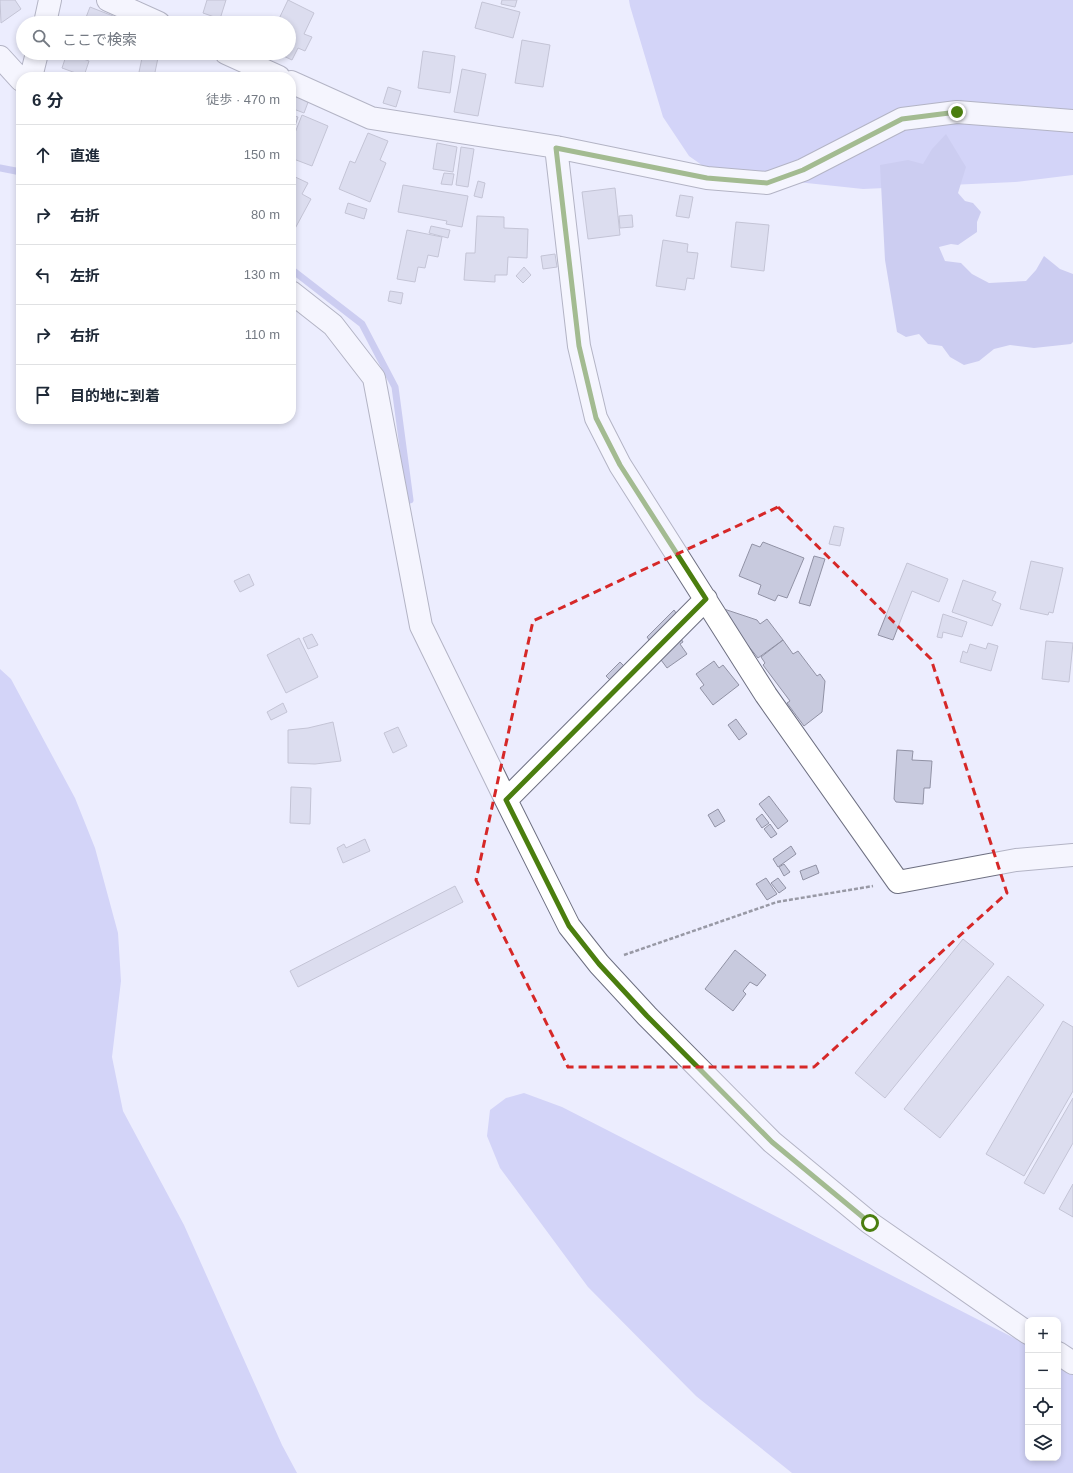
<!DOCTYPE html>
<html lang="ja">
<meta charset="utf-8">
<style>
body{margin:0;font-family:Helvetica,"Noto Sans JP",sans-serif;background:#f2f2f3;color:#1f2937}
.controls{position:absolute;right:12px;bottom:12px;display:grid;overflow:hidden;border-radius:8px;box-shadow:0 2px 6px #0003}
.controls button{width:36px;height:36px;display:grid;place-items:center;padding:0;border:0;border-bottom:1px solid #e0e1e3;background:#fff;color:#1f2937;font:20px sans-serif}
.stop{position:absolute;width:12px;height:12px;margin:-9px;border:3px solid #4b7e0f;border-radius:50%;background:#fff}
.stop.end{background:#4b7e0f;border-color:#fff;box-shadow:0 1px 4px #0008}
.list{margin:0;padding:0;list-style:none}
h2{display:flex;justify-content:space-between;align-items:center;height:52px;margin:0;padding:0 16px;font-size:17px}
h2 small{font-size:13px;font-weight:400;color:#747a83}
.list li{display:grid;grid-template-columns:26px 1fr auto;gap:12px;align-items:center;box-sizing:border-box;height:60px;padding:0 16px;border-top:1px solid #e0e1e3}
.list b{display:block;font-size:15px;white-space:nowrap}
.list em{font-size:13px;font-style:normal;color:#747a83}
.icon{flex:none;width:22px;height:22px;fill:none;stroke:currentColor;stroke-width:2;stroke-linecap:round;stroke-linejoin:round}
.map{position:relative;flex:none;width:1073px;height:1473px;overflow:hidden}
.search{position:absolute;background:#fff;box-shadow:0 2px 6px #0003;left:16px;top:16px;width:280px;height:44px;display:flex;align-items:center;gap:10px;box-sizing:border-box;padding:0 14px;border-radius:22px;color:#747a83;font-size:15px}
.panel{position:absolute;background:#fff;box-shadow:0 2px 6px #0003;left:16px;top:72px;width:280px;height:352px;border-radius:16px}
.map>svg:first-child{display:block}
.forest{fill:#b4b6f1}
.water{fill:#a5a7e2}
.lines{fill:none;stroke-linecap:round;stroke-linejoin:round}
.stream{stroke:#a5a7e2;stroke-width:7}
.building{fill:#c8cade;stroke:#9192a5}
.street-casing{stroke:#6d6f81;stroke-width:24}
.path{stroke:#9899a5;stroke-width:2.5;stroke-dasharray:4 2;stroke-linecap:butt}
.street{stroke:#fff;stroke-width:22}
.route{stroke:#4b7e0f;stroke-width:5}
.marked{fill:none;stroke:#d62828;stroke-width:3;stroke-dasharray:8 5;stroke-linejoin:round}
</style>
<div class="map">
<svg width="1073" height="1473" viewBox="0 0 1073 1473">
<rect width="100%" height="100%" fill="#ecedfe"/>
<path class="forest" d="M629 0H1073V175L1015 182 863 189 713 173 689 156 663 117 630 6Z
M0 669 11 679 75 798 95 848 118 933 121 981 112 1057 123 1111 184 1225 282 1445 297 1473H0Z
M524 1093 562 1107 1028 1345V1458H1058V1361L1073 1368V1473H792L696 1396 588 1287 500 1168 487 1136 490 1110 506 1098Z"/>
<path class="water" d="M946 134 966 167 958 193 965 201 973 203 981 212 977 222V232L958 245 951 244 939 247 945 261 961 263 972 274 989 283 1026 281 1036 270 1044 256 1060 269 1073 274V342L1071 344 1034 348 1010 345 994 349 979 361 964 365 950 357 942 346 928 344 919 334 906 337 897 332 885 260 880 165 908 160 923 164 932 149Z"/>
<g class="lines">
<path class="stream" d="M0 168 21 172
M291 269 362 324 395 387 410 500"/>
</g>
<path class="building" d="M0 0H15L21 9 1 23Z
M207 0H226L220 19 203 13Z
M288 0 314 13 304 34 312 37 305 51 298 48 292 60 277 53H289V23H277Z
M502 0H517L515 7 501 4Z
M482 2 520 12 513 38 475 28Z
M90 7 113 16 110 23H93L85 20Z
M522 40 550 45 543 87 515 83Z
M423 51 455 56 450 93 418 88Z
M67 53 89 61 84 76 62 68Z
M79 53H94L92 58Z
M143 53H159L154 77H138Z
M462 69 486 74 478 116 454 112Z
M388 87 401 91 396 107 383 103Z
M295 91 310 97 304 113 291 108V101Z
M291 115 298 117 291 138Z
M302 115 328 126 312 166 291 158V143Z
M368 133 388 141 380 160 386 163 370 202 339 189 350 161 355 163Z
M437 143 457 147 453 172 433 169Z
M461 147 474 149 468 187 456 185Z
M444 173 454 174 452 185 441 184Z
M291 175 308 183 302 194 311 199 291 236Z
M478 181 485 183 482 198 474 196Z
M403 185 468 196 462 227 446 224 447 221 398 212Z
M615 188 620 235 588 239 582 192Z
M680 195 693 197 689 218 676 216Z
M348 203 367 209 364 219 345 213Z
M632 215 633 227 620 228 619 216Z
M477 216 504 217V228L528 229 527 258 508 257 507 275H495V282L464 280 466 253H475Z
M736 222 769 225 764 271 731 267Z
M431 226 450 230 448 238 429 233Z
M407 230 442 237 438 257 428 255 425 268 418 267 415 282 397 279Z
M663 240 688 244 687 252 698 253 694 279 687 278 685 290 656 286Z
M555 254 557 267 543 269 541 256Z
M524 267 531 275 523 283 516 276Z
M390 291 403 293 401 304 388 301Z
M834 526 844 528 840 546 829 544Z
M763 542 804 558 787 598 778 595 775 601 758 594 761 585 739 576 752 544 760 547Z
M814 556 825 559 810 606 799 603Z
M1031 561 1063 568 1053 613 1049 612 1048 615 1020 609Z
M907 563 948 579 939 602 912 591 893 640 878 635Z
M249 574 254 585 240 592 234 581Z
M963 580 996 592 992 600 1001 604 992 626 952 612Z
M724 609 757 620 760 624 767 619 783 640 758 658 721 612Z
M674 610 683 623 675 629 683 642 680 644 687 654 667 668 650 645 652 644 647 637Z
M943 614 967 622 962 637 943 632 942 638 937 637Z
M312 634 318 645 308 649 303 638Z
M299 638 318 677 286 693 267 655Z
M783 640 793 654 798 651 817 676 820 674 825 681 822 712 804 726 787 703 790 701 763 665 765 663 761 657Z
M1046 641 1073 643 1069 682 1042 679Z
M988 643 998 646 991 671 960 662 963 651 967 653 970 644 986 649Z
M714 661 719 668 723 665 739 685 713 705 700 688 704 685 696 674Z
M620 662 636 678 622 692 606 676Z
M283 703 287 712 271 720 267 712Z
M736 719 747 734 739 740 728 725Z
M333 722 341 761 315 764 288 763V730L308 728Z
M398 727 407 746 393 753 384 733Z
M897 750 913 751 912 760 932 761 930 788H924L923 804 896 802 894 799Z
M291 787 311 788 310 824 290 823Z
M769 796 788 821 778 829 759 804Z
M718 809 725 821 715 827 708 815Z
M762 814 769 823 762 828 756 819Z
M770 824 777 834 771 838 764 829Z
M365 839 370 851 343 863 337 848 344 844 346 848Z
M791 846 796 854 778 867 773 859Z
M784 864 790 872 784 876 779 867Z
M816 865 819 873 803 880 800 871Z
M766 878 777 894 767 900 756 884Z
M778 878 786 888 779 893 771 883Z
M455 886 463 902 298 987 290 971Z
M963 939 994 964 885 1098 855 1073Z
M735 950 766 975 757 986 750 982 743 991 746 994 733 1011 705 989Z
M1008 976 1044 1005 940 1138 904 1109Z
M1063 1021 1073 1027V1091L1024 1176 986 1154Z
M1073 1098V1143L1044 1194 1024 1183Z
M1073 1184V1217L1059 1209Z"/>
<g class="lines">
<g class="street-casing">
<path id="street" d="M108 0 159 23
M45 23 50 0
M226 53 279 77
M0 57 21 80
M31 77 37 53
M291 82 371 118 556 147 707 178 767 183 803 170 902 119 957 112 1073 121
M556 147 579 346 596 418 620 465 766 695 898 882 1016 860 1073 855
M291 292 333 325 374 378 421 626 506 800 569 926 599 964 647 1016 772 1142 870 1223 1028 1333
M506 800 706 599
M1058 1353 1073 1363"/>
</g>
<path class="path" d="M624 955 777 902 873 886"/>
<use href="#street" class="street"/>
</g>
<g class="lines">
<path class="route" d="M870 1223 772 1142 647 1016 599 964 569 926 506 800 706 599 620 465 596 418 579 346 556 148 707 178 767 183 803 170 902 119 957 112"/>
</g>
<path d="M0 0H1073V1473H0ZM778 507 931 659 1007 893 814 1067H568L476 880 533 621Z" fill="#ecedfe" fill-opacity=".55" fill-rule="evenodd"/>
<path class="marked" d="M778 507 931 659 1007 893 814 1067H568L476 880 533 621Z"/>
</svg>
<div class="controls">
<button>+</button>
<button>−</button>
<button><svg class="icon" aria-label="locate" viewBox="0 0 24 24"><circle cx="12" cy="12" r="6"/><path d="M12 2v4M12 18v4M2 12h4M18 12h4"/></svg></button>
<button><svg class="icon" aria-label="layers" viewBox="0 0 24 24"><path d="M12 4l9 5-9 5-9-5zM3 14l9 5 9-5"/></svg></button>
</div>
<div class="stop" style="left:870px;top:1223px"></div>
<div class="stop end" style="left:957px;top:112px"></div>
<div class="search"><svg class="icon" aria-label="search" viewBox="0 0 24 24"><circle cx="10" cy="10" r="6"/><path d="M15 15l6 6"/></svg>ここで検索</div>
<section class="panel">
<h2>6 分<small>徒歩 · 470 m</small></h2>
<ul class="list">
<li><svg class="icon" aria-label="ahead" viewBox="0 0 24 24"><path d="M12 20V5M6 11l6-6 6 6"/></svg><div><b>直進</b></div><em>150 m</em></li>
<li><svg class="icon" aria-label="right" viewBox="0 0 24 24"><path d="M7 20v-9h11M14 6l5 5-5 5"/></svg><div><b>右折</b></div><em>80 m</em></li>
<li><svg class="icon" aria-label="left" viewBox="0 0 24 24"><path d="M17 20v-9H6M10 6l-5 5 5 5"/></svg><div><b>左折</b></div><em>130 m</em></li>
<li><svg class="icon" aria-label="right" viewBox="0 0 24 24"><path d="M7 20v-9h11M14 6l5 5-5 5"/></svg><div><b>右折</b></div><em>110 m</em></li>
<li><svg class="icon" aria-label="arrive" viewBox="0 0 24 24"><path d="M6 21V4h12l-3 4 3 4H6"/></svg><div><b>目的地に到着</b></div></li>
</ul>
</section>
</div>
